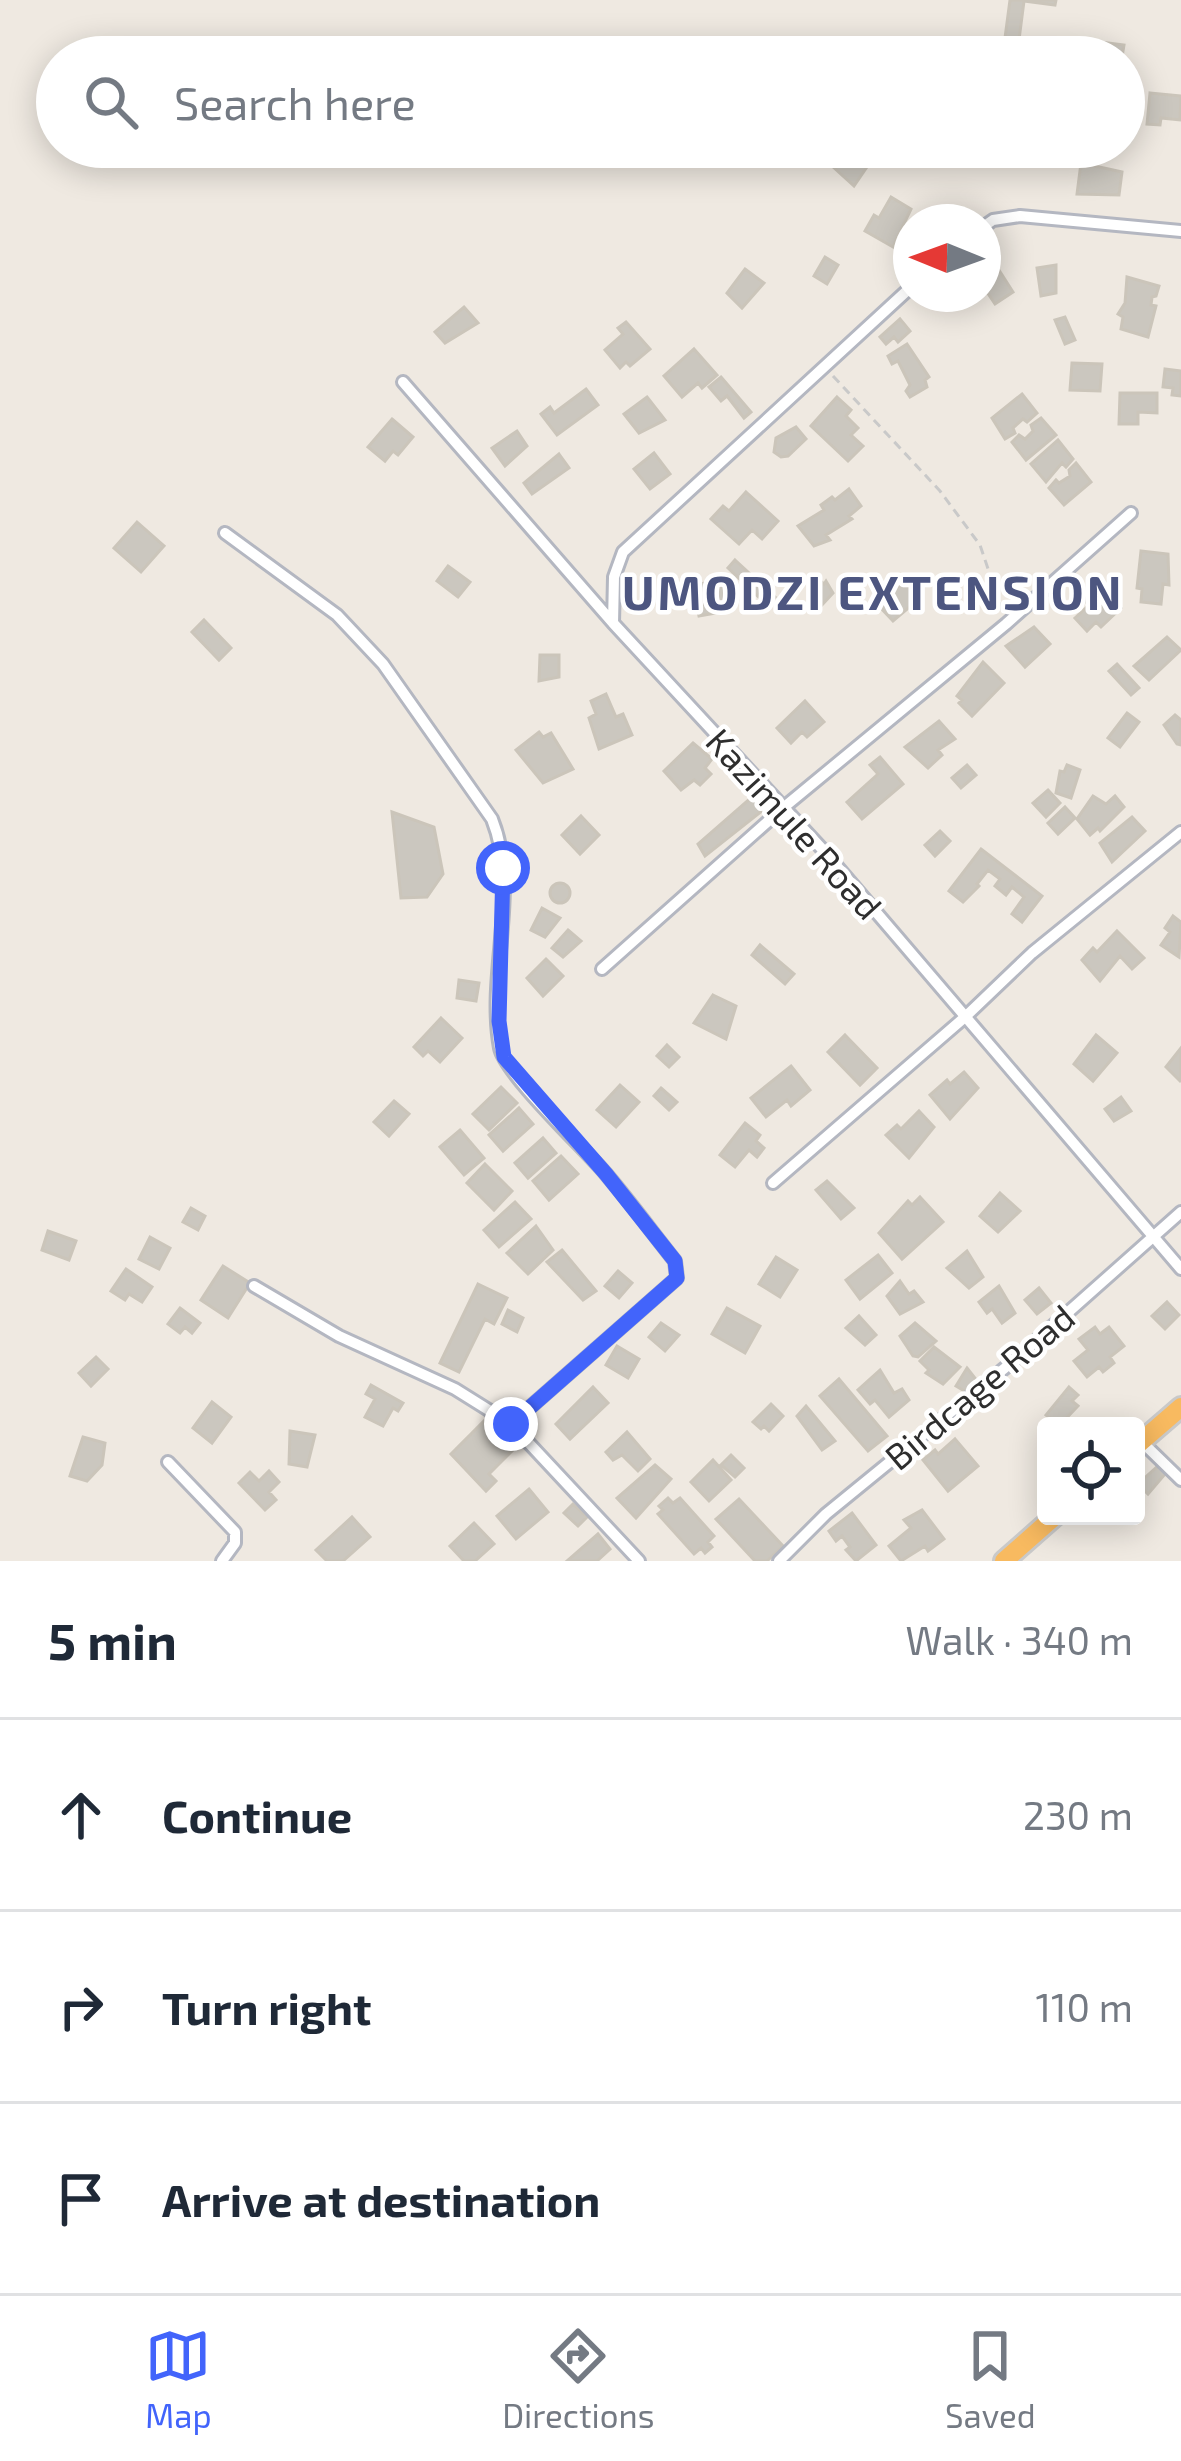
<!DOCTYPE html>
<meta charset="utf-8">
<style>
body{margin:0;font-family:"Exo 2",sans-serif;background:#f2f2f3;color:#1f2937}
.controls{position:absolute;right:36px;bottom:36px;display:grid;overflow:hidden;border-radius:12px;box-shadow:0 6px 30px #0003}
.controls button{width:108px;height:108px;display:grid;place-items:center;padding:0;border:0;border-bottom:3px solid #e0e1e3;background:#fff;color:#1f2937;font:60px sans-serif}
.compass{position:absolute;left:893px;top:204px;width:108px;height:108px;border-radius:50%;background:#fff;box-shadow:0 6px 30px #0003;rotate:271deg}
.stop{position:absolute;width:36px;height:36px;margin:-27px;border:9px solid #4264fb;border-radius:50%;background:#fff}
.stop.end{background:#4264fb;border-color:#fff;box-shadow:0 3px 12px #0008}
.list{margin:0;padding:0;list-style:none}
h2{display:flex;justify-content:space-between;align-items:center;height:156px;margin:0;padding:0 48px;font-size:51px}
h2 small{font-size:39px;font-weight:400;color:#747a83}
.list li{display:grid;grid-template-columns:78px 1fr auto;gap:36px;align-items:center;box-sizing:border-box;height:192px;padding:0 48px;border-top:3px solid #e0e1e3}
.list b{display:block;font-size:45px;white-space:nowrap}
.list em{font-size:39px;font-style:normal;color:#747a83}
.icon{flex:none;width:66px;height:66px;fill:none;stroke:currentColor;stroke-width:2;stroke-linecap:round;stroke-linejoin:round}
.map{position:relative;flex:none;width:1181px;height:1561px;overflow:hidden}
.search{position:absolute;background:#fff;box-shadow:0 6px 30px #0003;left:36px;right:36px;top:36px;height:132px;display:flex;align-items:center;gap:30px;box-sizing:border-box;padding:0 42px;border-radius:66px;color:#747a83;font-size:45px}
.sheet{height:732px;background:#fff}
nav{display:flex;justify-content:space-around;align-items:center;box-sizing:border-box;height:168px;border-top:3px solid #e0e1e3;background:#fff;font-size:33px;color:#747a83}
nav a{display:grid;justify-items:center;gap:6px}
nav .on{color:#4264fb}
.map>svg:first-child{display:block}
.building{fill:#cbc7bf;stroke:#cbc5ba;stroke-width:3}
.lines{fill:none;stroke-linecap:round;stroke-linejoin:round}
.minor-casing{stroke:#b4b7c1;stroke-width:16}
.trunk-casing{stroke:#c9c9c9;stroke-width:24}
.path{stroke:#c9c9c9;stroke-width:3;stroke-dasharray:9 6;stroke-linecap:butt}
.minor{stroke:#fff;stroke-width:10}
.trunk{stroke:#f8ba60;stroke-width:18}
.route{stroke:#4264fb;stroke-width:15}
.labels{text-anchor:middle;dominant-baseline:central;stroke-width:9;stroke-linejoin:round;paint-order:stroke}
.street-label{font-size:36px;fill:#2e2e2e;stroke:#fff}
.district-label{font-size:48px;font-weight:bold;letter-spacing:3px;fill:#4d5680;stroke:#fff}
</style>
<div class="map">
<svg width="1181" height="1561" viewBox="0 0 1181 1561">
<rect width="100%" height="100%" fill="#efe9e1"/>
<path class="building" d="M1010 0H1056L1055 5 1024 1 1017 55 1003 53Z
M1085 40 1124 45 1122 57H1083Z
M1150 93 1181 96 1180 120 1161 118 1160 125 1147 124Z
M849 147H856L871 161 854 186 832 166Z
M946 147H986L971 161 966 156 955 165 942 150Z
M1081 163 1122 172 1119 195 1077 194Z
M891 197 911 209 893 247 865 231 874 215 879 218Z
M825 257 838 265 827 284 814 276Z
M1056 265V293L1041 296 1037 268Z
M997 267 1013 292 995 304 983 286V276Z
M745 269 764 283 742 308 727 293Z
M1127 277 1159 286 1156 296 1152 297 1151 305 1156 306 1148 337 1121 329 1123 317 1118 314 1125 303Z
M464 307 478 323 445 343 435 332Z
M1065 317 1075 340 1065 344 1055 320Z
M900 319 910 331 898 342 894 337 886 344 880 337Z
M626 322 650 349 630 366 626 362 620 368 605 350 623 334 618 328Z
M907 344 929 377 925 380 927 387 910 397 906 391 910 385 898 361 892 364 888 356Z
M694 349 717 375 702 388 698 383 682 397 664 376Z
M1072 363 1102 364 1100 391 1070 390Z
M1165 369 1181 371V396L1172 395 1173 388 1163 387Z
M721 377 751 412 744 418 727 396 721 401 709 387Z
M586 389 598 405 557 435 541 414 550 407 554 413Z
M1120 393H1157V413L1138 412V424H1119Z
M1022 394 1037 413 1027 422 1023 419 1013 428 1015 433 1005 439 992 418Z
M647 397 665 420 639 433 624 414Z
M837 397 851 410 846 416 858 428 851 435 863 446 848 461 811 426Z
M1041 418 1056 435 1026 460 1012 442 1019 435 1025 439 1033 431 1031 425Z
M392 419 413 437 398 455 393 451 385 461 368 447Z
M796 427 806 439 788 456 781 457 774 452 776 438Z
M517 431 527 446 505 466 492 448Z
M1058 440 1073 459 1066 467 1062 463 1046 482 1031 464Z
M654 453 670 474 650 489 634 469Z
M559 454 569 468 532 494 524 483Z
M1076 463 1091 482 1064 505 1049 488 1056 480 1059 483 1070 476 1069 470Z
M849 489 861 506 849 516 852 519 826 535 830 540 814 546 798 526 824 510 821 505 832 497 835 500Z
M746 492 778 521 762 539 752 530 739 544 711 519 723 506 729 511Z
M137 522 164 546 141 572 114 548Z
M1141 551 1168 554 1169 585 1163 584 1161 604 1141 602 1142 589 1137 588Z
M735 560 775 597 767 605 728 568Z
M448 566 470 582 458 597 437 581Z
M734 579 738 600 727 602V611L699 616 692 585Z
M818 579 824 584 826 581 833 593 820 607 809 589Z
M904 582 919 599 893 621 878 605Z
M1099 586 1121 608 1101 627 1096 622 1087 631 1075 618 1089 605 1084 600Z
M204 620 231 648 219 660 192 632Z
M1034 627 1050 644 1025 667 1006 646Z
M1167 637 1181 650 1149 680 1134 666Z
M540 655H559V677L539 681Z
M983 662 1004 683 972 716 959 703 962 700 957 696Z
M1117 664 1139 688 1131 695 1109 671Z
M606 694 616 717 623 714 632 735 599 749 589 718 596 714 591 701Z
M805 701 824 722 807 737 802 732 791 743 777 728Z
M1127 713 1139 722 1120 747 1108 738Z
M1175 715 1181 720V745L1177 744 1164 725Z
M939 721 955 739 938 750 942 755 928 768 905 747Z
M539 732 543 737 551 733 573 769 543 783 516 750Z
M693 743 712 759 705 768 711 774 700 785 694 780 681 790 664 771Z
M880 757 903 784 862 819 847 802 878 774 870 765Z
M967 765 976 775 961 788 952 778Z
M1067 765 1080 770 1071 798 1056 793 1060 771 1064 772Z
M1048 790 1060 803 1046 817 1033 803Z
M753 796 762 811 705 856 698 844Z
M1093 796 1106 804 1115 796 1124 807 1100 831 1098 828 1090 835 1077 819Z
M1065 807 1075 818 1058 834 1048 823Z
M392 812 434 827 443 874 427 897 401 898Z
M581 816 599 835 580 854 562 835Z
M1132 817 1145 831 1112 862 1100 843Z
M940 831 950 841 935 856 925 845Z
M981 849 1042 896 1022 922 1012 914 1024 897 1012 887 1006 895 995 886 1000 879 988 870 977 884 979 886 963 902 949 891Z
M550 893a10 10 0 1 1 20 0a10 10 0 1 1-20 0Z
M542 908 560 918 545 937 531 930Z
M1173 916 1181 922 1179 957 1161 945 1170 932 1165 928Z
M568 930 581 941 563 957 552 948Z
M1117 931 1144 958 1132 969 1120 956 1100 981 1082 960 1093 948 1097 952Z
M760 945 794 974 785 984 752 955Z
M546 959 563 976 543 996 527 978Z
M459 980 479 983 476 1001 457 998Z
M713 995 736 1006 726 1039 694 1023Z
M441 1018 462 1038 440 1062 428 1051 423 1056 414 1047Z
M845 1035 877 1068 860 1085 828 1052Z
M1096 1035 1117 1053 1093 1081 1074 1064Z
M667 1045 679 1057 669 1067 657 1056Z
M1181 1048V1080L1180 1081 1166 1067Z
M791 1066 810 1090 791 1106 787 1100 766 1117 751 1098Z
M964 1072 978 1088 950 1119 930 1095 947 1080 950 1084Z
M620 1085 639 1102 616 1127 597 1110Z
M501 1087 517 1103 489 1130 473 1114Z
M661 1088 677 1102 669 1110 654 1096Z
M1121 1097 1131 1111 1114 1121 1105 1109Z
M394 1101 409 1114 389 1136 374 1122Z
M519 1108 533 1124 503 1151 489 1135Z
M919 1111 934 1127 909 1158 886 1135 897 1125 901 1129Z
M745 1123 760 1135 756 1141 764 1148 757 1157 749 1150 735 1167 720 1155Z
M460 1130 484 1158 464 1175 440 1147Z
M543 1138 556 1153 528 1178 515 1163Z
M561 1156 578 1174 549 1200 533 1181Z
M485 1164 512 1191 494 1210 467 1183Z
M827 1181 854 1208 841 1219 816 1190Z
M1000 1193 1020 1211 998 1232 980 1216Z
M920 1197 943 1222 902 1259 879 1233 908 1201 912 1205Z
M515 1202 531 1219 499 1247 484 1230Z
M191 1208 205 1216 198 1230 183 1222Z
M536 1226 553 1250 528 1274 507 1253Z
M48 1231 76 1241 69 1260 42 1250Z
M150 1237 170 1248 159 1269 139 1259Z
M562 1250 596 1291 583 1300 547 1262Z
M967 1251 983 1277 969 1288 947 1268Z
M878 1255 892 1273 860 1299 846 1280Z
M776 1257 797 1270 780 1297 759 1284Z
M223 1266 250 1283 228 1318 201 1300Z
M126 1269 152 1287 142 1302 129 1294 125 1300 111 1291Z
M618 1271 632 1283 619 1298 605 1286Z
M900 1281 909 1294 914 1291 923 1302 900 1314 887 1296Z
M478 1284 507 1298 494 1324 485 1319 459 1372 440 1363Z
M999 1286 1015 1313 1002 1323 992 1309 987 1313 979 1302Z
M1039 1288 1051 1303 1037 1314 1025 1300Z
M1167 1302 1179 1315 1165 1329 1152 1316Z
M180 1308 200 1323 192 1333 185 1327 180 1333 168 1324Z
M727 1308 760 1326 745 1353 712 1334Z
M508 1310 523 1318 517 1332 502 1324Z
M859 1316 876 1335 865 1345 846 1328Z
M661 1323 679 1335 665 1351 649 1337Z
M915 1323 936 1341 918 1357 913 1356 900 1336Z
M1095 1327 1100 1334 1109 1327 1124 1346 1110 1357 1114 1363 1103 1372 1099 1367 1087 1377 1074 1361 1088 1350 1079 1339Z
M617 1346 639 1359 628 1378 606 1365Z
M934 1347 960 1367 943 1384 926 1373 929 1370 920 1361Z
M96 1357 108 1369 91 1386 79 1373Z
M967 1368 978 1382 966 1392 956 1386Z
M880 1370 894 1393 902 1389 909 1400 889 1417 875 1400 870 1404 858 1390Z
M839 1379 887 1436 868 1451 820 1396Z
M371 1385 403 1403 398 1411 393 1408 383 1426 365 1417 375 1399 366 1394Z
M593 1387 608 1403 570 1439 556 1424Z
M1069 1387 1078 1395 1072 1401 1078 1406 1059 1426 1046 1415Z
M212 1402 231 1417 212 1443 193 1428Z
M771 1404 783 1416 769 1431 764 1426 761 1429 753 1422Z
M806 1406 835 1441 822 1450 797 1416Z
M484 1421 512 1451 489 1474 496 1481 486 1491 451 1454Z
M290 1431 315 1435 307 1467 289 1464Z
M627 1432 650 1459 638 1471 622 1455 613 1460 606 1452Z
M83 1437 105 1443 102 1465 87 1481 70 1476Z
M955 1439 978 1466 948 1491 923 1460 935 1450 938 1454Z
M731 1455 744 1468 735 1477 721 1465Z
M713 1460 731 1480 709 1501 691 1482Z
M655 1465 671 1479 636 1518 617 1498Z
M1158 1466 1165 1474 1148 1494 1138 1484Z
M269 1471 279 1482 269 1492 276 1500 265 1510 239 1483 250 1472 259 1481Z
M529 1489 548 1512 516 1539 497 1516Z
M668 1498 673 1503 680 1498 714 1536 708 1542 712 1547 705 1553 701 1548 694 1554 658 1514 663 1510 659 1506Z
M739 1499 783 1546 767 1561H755L716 1519Z
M573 1504 587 1517 578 1526 564 1513Z
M922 1510 944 1539 928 1551 925 1546 901 1561 889 1546 911 1528 904 1520Z
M852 1513 876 1545 856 1561 846 1550 850 1547 842 1536 836 1541 829 1531Z
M352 1517 370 1537 343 1561H327L316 1550Z
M474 1523 494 1544 475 1561H464L450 1546Z
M598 1534 610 1549 597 1561H567Z"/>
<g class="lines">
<g class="minor-casing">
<path id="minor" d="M983 227 993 220 1020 216 1181 231
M403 382 613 623 823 850 1181 1269
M225 533 337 615 383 664 492 819C521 891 486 973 500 1048 505 1074 585 1149 606 1174 630 1202 652 1232 675 1261L677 1278 511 1424
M613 623 614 577 623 552 911 287
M602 969 783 808 1006 624 1131 513
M773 1183 965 1017 1032 953 1181 832
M254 1286 339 1336 455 1389 511 1424 639 1561
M1141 1441 1181 1480
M168 1462 235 1532V1543L222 1561
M779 1561 826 1514 1011 1363 1181 1212"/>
</g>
<g class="trunk-casing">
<path id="trunk" d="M1136 1446 1181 1407
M1004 1561 1055 1516"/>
</g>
<path class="path" d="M833 376 940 491 980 545 1003 613"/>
<use href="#minor" class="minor"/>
<use href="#trunk" class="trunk"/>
</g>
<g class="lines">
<path class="route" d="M503 868 499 1021 504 1057 606 1174 675 1261 677 1278 511 1424"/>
</g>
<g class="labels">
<g class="street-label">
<text transform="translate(795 823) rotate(48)">Kazimule Road</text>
<text transform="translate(979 1386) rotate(-40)">Birdcage Road</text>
</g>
<g class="district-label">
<text x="873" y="591">UMODZI EXTENSION</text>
</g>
</g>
</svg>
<div class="controls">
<button><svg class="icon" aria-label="locate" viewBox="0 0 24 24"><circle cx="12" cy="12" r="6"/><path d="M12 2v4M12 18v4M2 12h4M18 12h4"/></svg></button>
</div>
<svg class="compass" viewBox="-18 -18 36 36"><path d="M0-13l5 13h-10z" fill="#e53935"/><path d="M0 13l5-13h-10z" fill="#747a83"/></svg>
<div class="stop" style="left:503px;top:868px"></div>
<div class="stop end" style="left:511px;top:1424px"></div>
<div class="search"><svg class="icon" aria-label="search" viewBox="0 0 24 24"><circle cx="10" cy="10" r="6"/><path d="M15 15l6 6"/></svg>Search here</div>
</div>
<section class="sheet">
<h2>5 min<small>Walk · 340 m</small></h2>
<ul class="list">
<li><svg class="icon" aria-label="ahead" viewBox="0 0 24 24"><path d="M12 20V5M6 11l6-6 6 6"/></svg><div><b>Continue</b></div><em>230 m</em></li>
<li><svg class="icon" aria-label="right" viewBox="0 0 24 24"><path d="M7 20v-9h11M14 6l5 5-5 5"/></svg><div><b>Turn right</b></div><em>110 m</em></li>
<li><svg class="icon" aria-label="arrive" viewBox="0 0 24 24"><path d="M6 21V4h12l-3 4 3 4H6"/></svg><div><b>Arrive at destination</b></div></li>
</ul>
</section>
<nav>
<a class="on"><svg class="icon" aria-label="map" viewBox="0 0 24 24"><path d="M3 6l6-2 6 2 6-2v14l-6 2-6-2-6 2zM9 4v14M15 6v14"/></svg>Map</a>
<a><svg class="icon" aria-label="directions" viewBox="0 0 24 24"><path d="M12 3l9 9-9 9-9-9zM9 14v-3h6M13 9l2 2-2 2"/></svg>Directions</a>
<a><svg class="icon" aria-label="saved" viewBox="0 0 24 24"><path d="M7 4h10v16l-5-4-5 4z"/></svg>Saved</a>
</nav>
